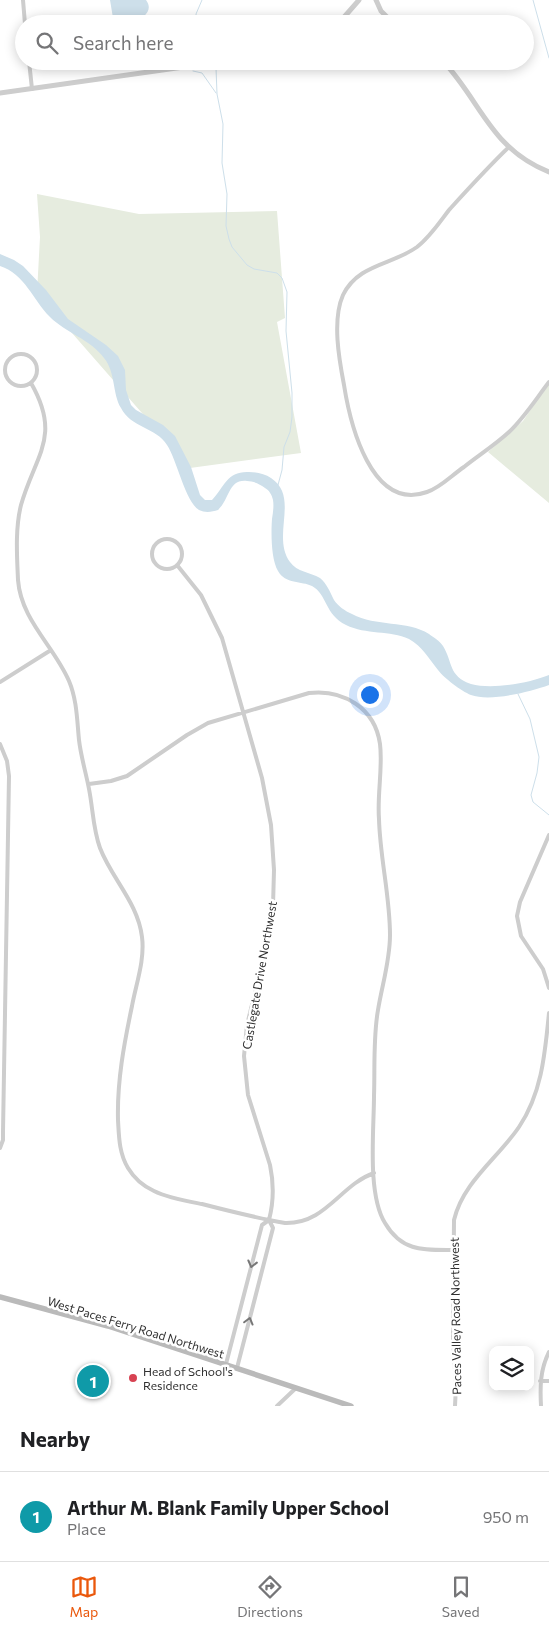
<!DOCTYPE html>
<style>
body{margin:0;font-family:Commissioner,sans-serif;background:#f6f6f6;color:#202124}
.controls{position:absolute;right:15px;bottom:15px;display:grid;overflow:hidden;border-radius:10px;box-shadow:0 2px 12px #0003}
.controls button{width:45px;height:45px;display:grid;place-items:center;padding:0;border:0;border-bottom:1px solid #e0e0e0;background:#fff;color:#202124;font:25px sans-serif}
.you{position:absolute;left:369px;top:694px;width:18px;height:18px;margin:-12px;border:4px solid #fff;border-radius:50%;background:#1a73e8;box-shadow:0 0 0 8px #1a73e833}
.badge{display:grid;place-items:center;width:32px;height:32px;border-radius:50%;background:#ea580c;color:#fff;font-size:16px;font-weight:700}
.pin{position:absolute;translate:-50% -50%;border:2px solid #fff;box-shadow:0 1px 5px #0006}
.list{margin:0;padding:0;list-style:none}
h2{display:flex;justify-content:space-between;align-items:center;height:65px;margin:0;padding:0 20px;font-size:21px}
h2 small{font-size:16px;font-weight:400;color:#757577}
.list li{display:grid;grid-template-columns:32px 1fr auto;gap:15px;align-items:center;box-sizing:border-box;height:90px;padding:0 20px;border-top:1px solid #e0e0e0}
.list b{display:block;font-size:19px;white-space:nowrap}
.list p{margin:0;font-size:16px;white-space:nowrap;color:#757577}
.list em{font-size:16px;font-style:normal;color:#757577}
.icon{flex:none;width:28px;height:28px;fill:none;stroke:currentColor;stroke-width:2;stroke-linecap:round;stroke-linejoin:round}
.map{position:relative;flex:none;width:549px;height:1406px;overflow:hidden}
.search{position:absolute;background:#fff;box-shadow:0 2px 12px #0003;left:15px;right:15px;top:15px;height:55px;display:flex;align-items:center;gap:12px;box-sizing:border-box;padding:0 18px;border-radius:28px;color:#757577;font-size:19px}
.sheet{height:155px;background:#fff}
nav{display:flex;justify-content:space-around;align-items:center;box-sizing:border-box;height:70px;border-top:1px solid #e0e0e0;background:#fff;font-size:14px;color:#757577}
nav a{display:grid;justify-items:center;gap:2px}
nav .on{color:#ea580c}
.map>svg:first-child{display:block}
.green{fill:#e6ecdf}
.water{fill:#cddfea}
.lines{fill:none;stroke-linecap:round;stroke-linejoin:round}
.stream{stroke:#cddfea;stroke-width:1}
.minor{stroke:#cdcdcd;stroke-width:4}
.tertiary{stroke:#cdcdcd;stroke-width:5}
.secondary{stroke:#bababa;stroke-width:5.5}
.oneway{stroke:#777}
.poi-dot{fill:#d74252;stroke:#fff;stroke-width:2}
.labels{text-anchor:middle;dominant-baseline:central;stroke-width:5;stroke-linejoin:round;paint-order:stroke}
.street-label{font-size:12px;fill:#303030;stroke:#fff}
.poi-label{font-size:12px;fill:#303030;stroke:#fff;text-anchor:start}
</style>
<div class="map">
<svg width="549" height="1406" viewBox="0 0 549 1406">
<rect width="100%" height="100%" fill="#fff"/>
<path class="green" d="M37 194 139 214 277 211 285 318 277 322 301 453 190 468 37 293 40 237Z
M549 382V503L488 452 523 421Z"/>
<path class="water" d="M110 0H146C154 11 143 17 135 24H114Z
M0 254 14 260 23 266 46 290 68 319 106 345 118 356 125 370 126 390 131 405 136 410 163 425 175 436 191 467 200 495 205 500H212C225 486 227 471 249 472 257 472 265 474 271 478 300 497 271 536 290 562 297 572 310 572 320 578 327 584 330 592 334 600 338 606 345 611 352 614 376 627 407 620 429 634 433 637 440 641 443 646 453 662 448 676 471 684 492 690 529 683 549 675V685C530 692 490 702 471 695 461 691 444 678 438 670 429 659 422 646 409 639 390 630 366 635 346 625 325 615 327 594 312 586 302 581 285 584 278 571 271 559 271 533 272 519 273 513 274 506 273 500 272 495 269 490 265 488 260 484 253 481 247 481 228 479 230 499 218 510 212 512 205 513 199 510 185 501 177 460 167 445 156 427 131 428 121 408 112 393 116 373 104 358 90 339 66 333 50 317 33 300 25 274 0 266Z"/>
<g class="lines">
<path class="stream" d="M533 0 549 58
M197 24 196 14 202 0
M216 68 217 94 223 124 222 163 227 194 226 226 229 239 232 247 247 265 254 269 277 273 282 278 287 292 286 331 292 393V417L290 432 284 447 282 470 278 485
M193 71 202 73 216 93
M518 694 530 719 539 757 537 773 531 795 533 802 549 815"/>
<path class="minor" d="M23 0 25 24
M29 61 32 89
M509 147C488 167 469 188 449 210 439 223 430 237 417 247 392 265 358 264 343 295 332 320 339 359 344 385 350 423 371 512 427 492 440 488 452 475 464 467 479 455 495 445 509 432 524 418 536 399 549 382
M5 370a16 16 0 1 1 32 0a16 16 0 1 1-32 0Z
M31 383C62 437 35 455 21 505 15 529 17 556 18 580 21 620 54 646 69 681 77 700 77 720 79 740 81 757 86 773 89 789 93 809 93 829 100 848 112 879 138 903 142 937 145 960 136 984 132 1006 124 1044 117 1081 118 1120 119 1137 119 1153 128 1168 134 1178 143 1186 154 1191 168 1198 186 1201 202 1204 229 1211 257 1218 285 1223 326 1224 340 1185 374 1173
M152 554a15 15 0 1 1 30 0a15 15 0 1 1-30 0Z
M177 565 201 595 222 638 262 778 271 825 274 870 273 906 265 952 247 1025 244 1056 248 1095 270 1165C274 1184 274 1201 269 1220L262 1225 226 1364
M0 682 51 650
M0 744 7 761 9 776 3 1132V1140L0 1148
M89 784 111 781 127 776 187 735 208 723 309 693C343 689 375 708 380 744 383 767 377 795 379 819 380 858 390 896 390 935 390 961 382 985 378 1010 373 1038 375 1068 374 1096 374 1130 367 1194 385 1223 402 1252 424 1250 454 1250
M549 835 520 902 517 916 521 936 543 969 549 988
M237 1368 273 1228 269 1220
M540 1381H549
M277 1406 296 1388
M455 1406 456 1385 453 1339 454 1220C463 1182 498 1158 519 1127 542 1093 545 1053 549 1013
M541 1406C540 1387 540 1370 549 1352"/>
<path class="tertiary" d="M376 0 381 11 394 24
M338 24 359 0
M354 24 375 19 390 21
M443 61C482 103 490 148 549 172
M0 93 226 61"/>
<path class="secondary" d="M0 1297 108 1326 351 1406"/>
</g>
<defs><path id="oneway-chevron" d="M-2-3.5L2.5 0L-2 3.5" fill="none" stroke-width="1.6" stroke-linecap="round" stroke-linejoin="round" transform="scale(1.25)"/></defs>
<g class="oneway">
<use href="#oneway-chevron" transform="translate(252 1264) rotate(104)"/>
<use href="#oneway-chevron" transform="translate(249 1321) rotate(-75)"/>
</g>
<circle class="poi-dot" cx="133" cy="1378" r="5"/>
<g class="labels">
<g class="street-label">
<text transform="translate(259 975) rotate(-80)">Castlegate Drive Northwest</text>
<text transform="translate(455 1316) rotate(-91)">Paces Valley Road Northwest</text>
<text transform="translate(136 1327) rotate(17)">West Paces Ferry Road Northwest</text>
</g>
<g class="poi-label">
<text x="143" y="1371">Head of School's<tspan x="143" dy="14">Residence</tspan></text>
</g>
</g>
</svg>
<div class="controls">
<button><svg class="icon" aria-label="layers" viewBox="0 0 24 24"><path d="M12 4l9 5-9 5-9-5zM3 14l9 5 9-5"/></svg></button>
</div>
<div class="you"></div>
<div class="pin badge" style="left:93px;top:1381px;background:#0f9aa8">1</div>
<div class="search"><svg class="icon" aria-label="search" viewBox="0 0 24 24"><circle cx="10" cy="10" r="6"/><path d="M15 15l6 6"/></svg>Search here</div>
</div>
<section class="sheet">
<h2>Nearby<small></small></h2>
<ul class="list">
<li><span class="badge" style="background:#0f9aa8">1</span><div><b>Arthur M. Blank Family Upper School</b><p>Place</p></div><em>950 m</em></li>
</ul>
</section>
<nav>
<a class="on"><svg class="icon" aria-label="map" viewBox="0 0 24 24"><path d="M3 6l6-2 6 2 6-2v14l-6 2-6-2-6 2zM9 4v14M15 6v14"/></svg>Map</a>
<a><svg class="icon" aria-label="directions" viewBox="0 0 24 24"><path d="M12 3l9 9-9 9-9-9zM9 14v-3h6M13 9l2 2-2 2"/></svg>Directions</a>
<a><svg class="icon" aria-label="saved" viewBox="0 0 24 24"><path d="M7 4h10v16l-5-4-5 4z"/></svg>Saved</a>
</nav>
